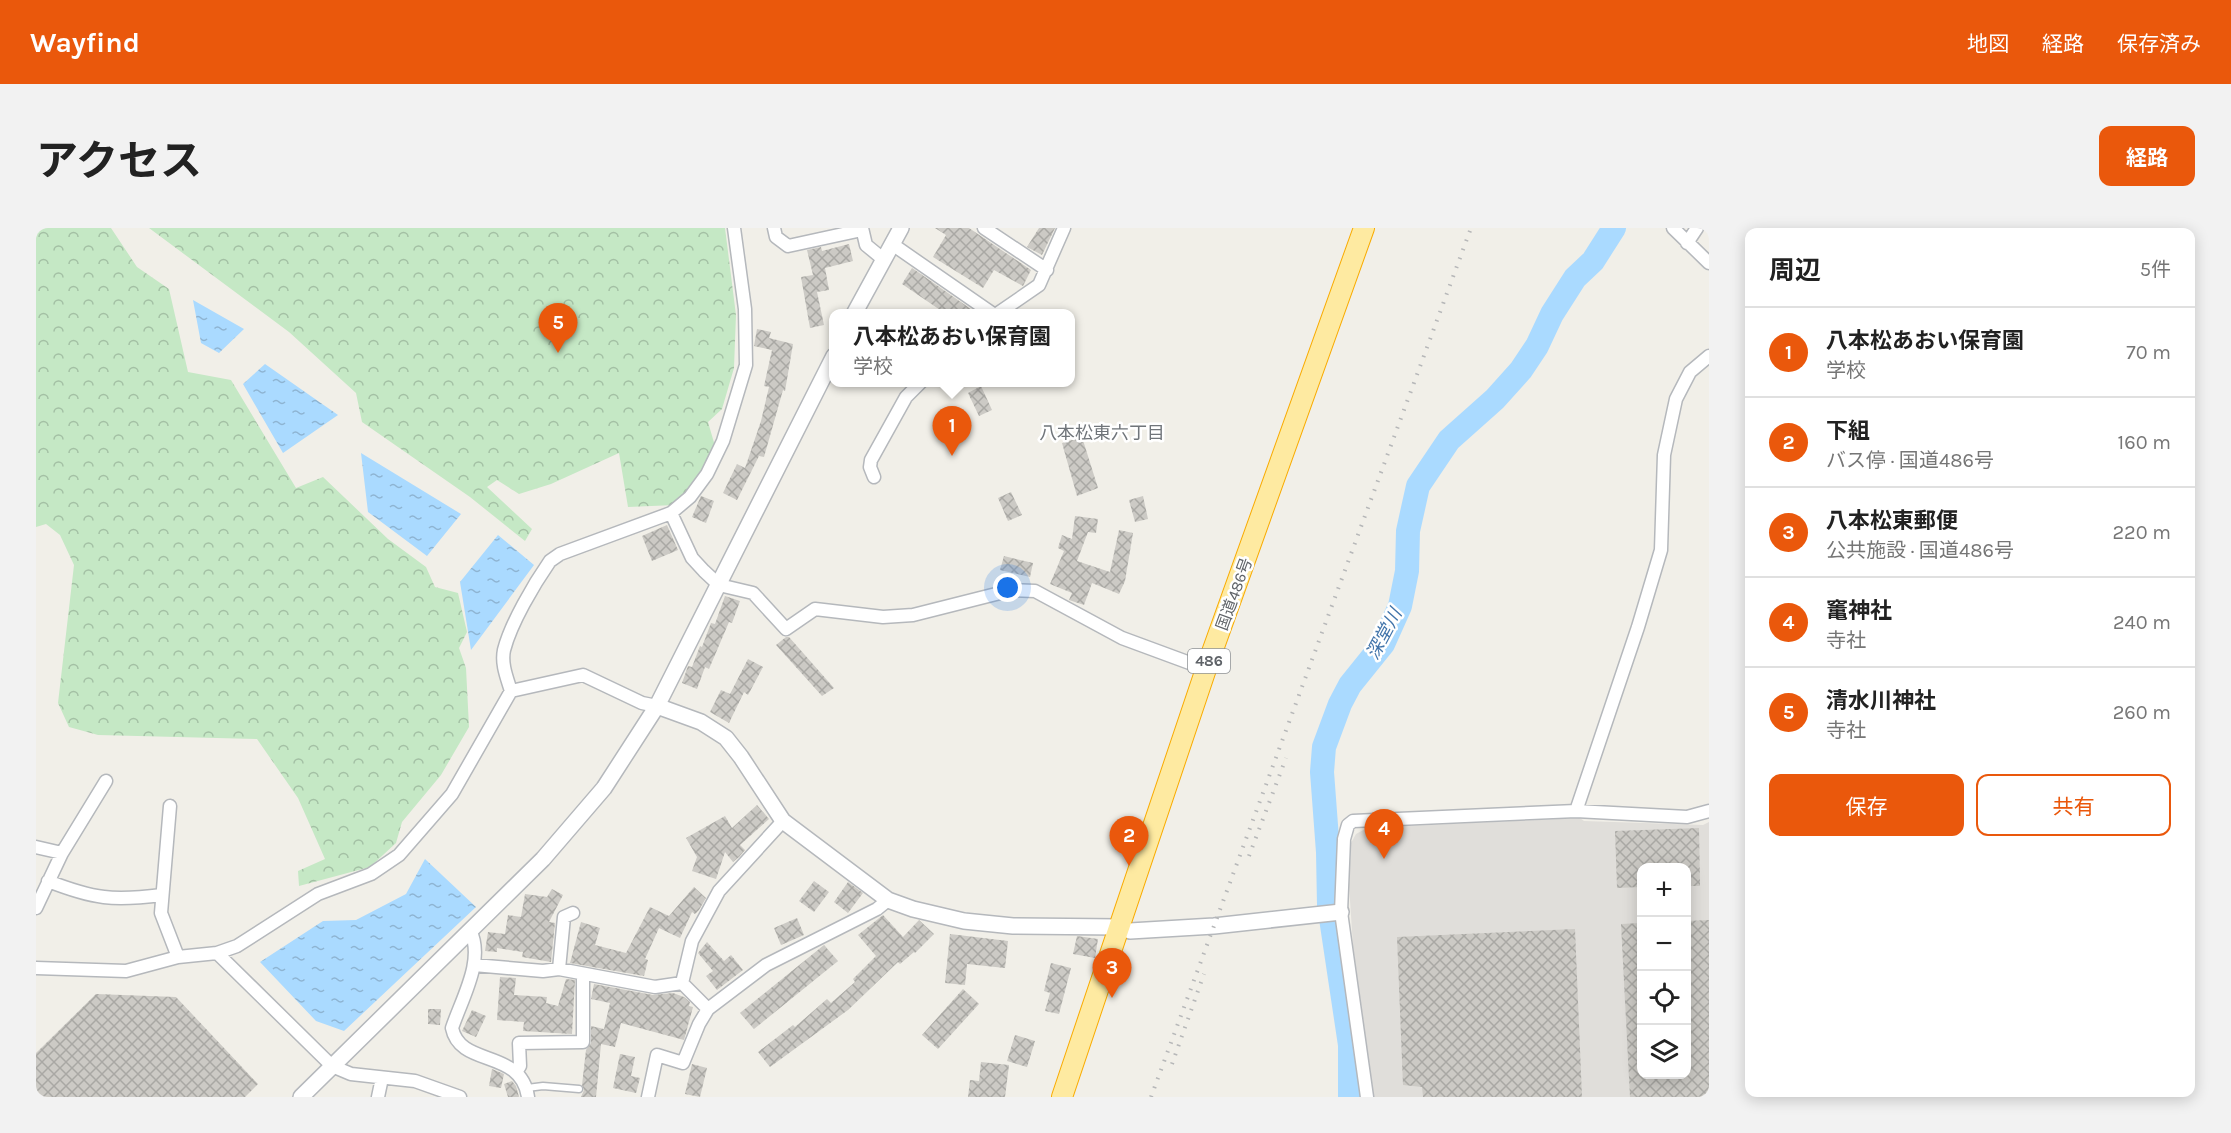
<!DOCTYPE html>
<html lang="ja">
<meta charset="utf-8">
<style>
body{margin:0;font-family:Karla,"Noto Sans JP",sans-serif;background:#f2f2f2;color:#222}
.controls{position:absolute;right:18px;bottom:18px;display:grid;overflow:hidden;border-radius:12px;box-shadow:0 3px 15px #0003}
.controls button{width:54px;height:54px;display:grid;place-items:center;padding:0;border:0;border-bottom:2px solid #e0e0e0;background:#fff;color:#222;font:30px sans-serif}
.you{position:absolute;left:972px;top:360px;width:21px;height:21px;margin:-15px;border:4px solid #fff;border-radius:50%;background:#1a73e8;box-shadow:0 0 0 9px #1a73e833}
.badge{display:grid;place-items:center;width:39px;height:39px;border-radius:50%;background:#ea580c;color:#fff;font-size:20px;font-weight:700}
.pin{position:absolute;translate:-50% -50px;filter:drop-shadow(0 2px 3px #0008)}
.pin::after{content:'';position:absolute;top:32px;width:21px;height:18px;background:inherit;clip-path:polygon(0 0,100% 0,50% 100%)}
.popup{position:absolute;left:793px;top:81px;width:246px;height:78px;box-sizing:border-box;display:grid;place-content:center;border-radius:12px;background:#fff;filter:drop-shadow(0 2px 4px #0005);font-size:20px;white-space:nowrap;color:#767676}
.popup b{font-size:22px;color:#222}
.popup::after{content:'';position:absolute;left:50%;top:100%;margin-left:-12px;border:12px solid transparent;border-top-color:#fff}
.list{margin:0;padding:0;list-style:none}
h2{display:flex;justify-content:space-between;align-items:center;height:78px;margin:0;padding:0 24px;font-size:26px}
h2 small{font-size:20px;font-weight:400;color:#767676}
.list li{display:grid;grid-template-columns:39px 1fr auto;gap:18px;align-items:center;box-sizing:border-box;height:90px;padding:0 24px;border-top:2px solid #e0e0e0}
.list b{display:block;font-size:22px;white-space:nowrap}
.list p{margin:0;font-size:20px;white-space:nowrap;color:#767676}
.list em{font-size:20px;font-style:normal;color:#767676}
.actions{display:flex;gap:12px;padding:18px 24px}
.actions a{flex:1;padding:14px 0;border:2px solid #ea580c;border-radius:12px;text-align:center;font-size:21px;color:#ea580c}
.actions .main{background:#ea580c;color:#fff}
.icon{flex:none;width:33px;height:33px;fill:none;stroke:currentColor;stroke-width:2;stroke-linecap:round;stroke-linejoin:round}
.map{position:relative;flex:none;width:1673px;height:869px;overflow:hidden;border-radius:12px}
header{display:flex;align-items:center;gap:36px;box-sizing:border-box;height:84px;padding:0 30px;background:#ea580c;color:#fff}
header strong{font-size:28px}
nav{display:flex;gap:33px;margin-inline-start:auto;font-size:21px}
.intro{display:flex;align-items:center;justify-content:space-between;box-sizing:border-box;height:144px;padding:0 36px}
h1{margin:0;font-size:42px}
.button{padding:15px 27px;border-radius:12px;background:#ea580c;color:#fff;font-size:21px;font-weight:700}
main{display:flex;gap:36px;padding:0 36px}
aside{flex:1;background:#fff;border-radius:12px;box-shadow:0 3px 15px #0003}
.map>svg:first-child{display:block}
.industrial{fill:#e0deda;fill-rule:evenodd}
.forest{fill:url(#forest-crowns)}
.water{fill:url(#water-ripples)}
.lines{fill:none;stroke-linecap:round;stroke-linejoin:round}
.river{stroke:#aadaff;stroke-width:24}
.building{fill:url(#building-cross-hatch)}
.service-casing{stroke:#b5b8bc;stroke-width:9}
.minor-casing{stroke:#b5b8bc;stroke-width:15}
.tertiary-casing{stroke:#b5b8bc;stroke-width:18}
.trunk-casing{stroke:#f9ab00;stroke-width:22}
.service{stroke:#fff;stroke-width:6}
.minor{stroke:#fff;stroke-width:12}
.tertiary{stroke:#fff;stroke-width:15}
.trunk{stroke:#feeaa1;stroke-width:20}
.rail{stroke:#b6b7b8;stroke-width:4;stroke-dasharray:1.5 8;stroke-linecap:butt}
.labels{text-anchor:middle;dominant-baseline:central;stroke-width:5;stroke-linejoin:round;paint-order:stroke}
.shield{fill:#fff;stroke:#8f9295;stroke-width:1.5}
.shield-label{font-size:15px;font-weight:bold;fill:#5f6368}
.street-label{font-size:16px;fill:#5f6368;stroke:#fff}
.neighbourhood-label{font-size:18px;fill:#70757a;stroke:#fff}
.water-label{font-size:18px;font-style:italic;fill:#4174aa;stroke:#fff}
</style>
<header>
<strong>Wayfind</strong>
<nav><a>地図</a><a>経路</a><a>保存済み</a></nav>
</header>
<div class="intro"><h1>アクセス</h1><a class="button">経路</a></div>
<main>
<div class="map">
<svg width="1673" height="869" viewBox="0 0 1673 869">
<defs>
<pattern id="forest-crowns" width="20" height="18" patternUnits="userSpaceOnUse" patternTransform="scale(1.5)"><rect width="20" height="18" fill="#c5e8c5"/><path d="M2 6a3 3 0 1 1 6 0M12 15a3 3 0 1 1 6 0" fill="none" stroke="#a3c0a4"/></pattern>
<pattern id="water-ripples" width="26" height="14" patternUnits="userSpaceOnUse" patternTransform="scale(1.5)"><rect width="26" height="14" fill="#aadaff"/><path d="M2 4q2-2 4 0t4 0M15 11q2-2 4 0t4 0" fill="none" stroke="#8eb4d2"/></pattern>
<pattern id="building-cross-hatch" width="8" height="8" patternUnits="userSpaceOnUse" patternTransform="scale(1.5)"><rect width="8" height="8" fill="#cccac5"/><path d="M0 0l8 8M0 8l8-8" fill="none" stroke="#a9a8a4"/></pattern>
</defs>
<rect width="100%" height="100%" fill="#f1efe8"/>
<path class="industrial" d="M1544 590 1548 593 1667 597 1673 594V869H1338L1317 718 1313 657 1315 615 1320 606 1331 600ZM1606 640H1650V846H1606Z"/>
<path class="forest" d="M0 0H75L101 39 133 61 152 144 195 152 260 260 287 249 352 311 390 339 399 359 422 365 431 404 423 420 430 440 433 499 405 547 366 594 360 615 334 639 263 658 262 643 289 631 262 570 221 511 62 507 33 499 22 475 38 337 24 307 10 296 0 299Z
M113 0H689L700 87 698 140 686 181 672 194 679 218 666 245 639 277 592 279 583 225 515 256 483 266 461 252 451 259 496 301 489 313 434 269 326 194 320 165 253 104Z"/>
<path class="water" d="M157 72 208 101 183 125 165 115Z
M229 136 302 187 247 225 207 156Z
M325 225 425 286 391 328 332 284Z
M462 307 498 337 435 422 424 354Z
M389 631 440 679 308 803 280 793 224 734 287 693 320 692 370 666Z"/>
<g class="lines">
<path class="river" d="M1314 869V817L1293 677 1292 624 1286 544 1288 519 1304 476 1314 457 1347 416 1364 378 1371 343 1372 303 1382 258 1413 212 1459 171 1485 142 1501 118 1516 86 1539 50 1557 33 1578 0"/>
</g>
<path class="building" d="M899 0H933L995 42 987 58 958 42 947 60 897 29 910 7Z
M1003 0H1019L1006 27 991 19Z
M813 16 817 33 789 40 793 62 781 64 788 97 774 100 765 49 777 47 771 22 785 19 786 23Z
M876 40 879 42 942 86H910L866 56Z
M721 101 735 104 733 110 757 116 749 163 747 162 728 229 723 228 701 272 687 265 701 236 709 240 725 193 733 159 728 158 736 122 718 118Z
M945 158 956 182 943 188 932 165Z
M1046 209 1062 260 1041 268 1026 215Z
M975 264 986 287 972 293 962 270Z
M665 268 678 273 670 295 656 289Z
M1107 268 1112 291 1099 294 1093 272Z
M1039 288 1062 291 1060 305 1052 304 1041 333 1074 344 1083 302 1097 305 1089 353 1083 366 1056 355 1048 377 1033 372 1036 365 1014 356 1028 323 1022 320 1026 307 1036 311Z
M631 297 642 322 616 333 606 308Z
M968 328 997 335 994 349 964 342Z
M689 368 704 373 696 395 693 394 673 441 669 439 661 461 646 455 652 438 656 439 664 418 666 419 675 395 679 396Z
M750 409H753L798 460 786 468 740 417Z
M712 431 727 439 712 467 708 464 693 495 674 484 685 462 694 466Z
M721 577 733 591 704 617 709 622 703 629 697 634 689 624 680 651 656 643 661 629 650 610 689 588 696 600Z
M1663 600 1664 658H1650V639H1605V659L1581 660 1579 603Z
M778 653 793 664 778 684 763 673Z
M812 654 827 665 812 685 798 674Z
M658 659 670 670 663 682 659 686 656 684 644 710 623 700 609 731 612 732 608 748 534 735 545 694 564 700 559 717 590 725 614 679 633 688Z
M516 661 527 667 513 694 519 695 515 734 486 729 487 724 461 720V724L449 723 452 704 469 706 472 687 485 689 489 666 511 669Z
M847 687 867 709 883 692 898 706 879 725 878 724 864 736 862 734 812 782 734 839 722 824 757 797 759 799 791 771 795 775 819 754 817 751 840 728 822 707Z
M761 690 768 707 745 717 738 700Z
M1673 692V869H1594L1585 696 1605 695V846H1650V693Z
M1539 701 1546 869H1387L1386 859 1367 857 1361 709Z
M914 706 972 713 969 740 931 736 929 757 909 755Z
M1041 708 1062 711 1059 730 1037 726Z
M671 714 688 733 695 727 707 742 681 762 670 748 677 743 662 725Z
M788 717 802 733 718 801 704 785Z
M1015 735 1035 740 1023 786 1009 783 1014 765 1008 763Z
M464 749 480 750 478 767 511 769 510 775 522 778 530 751 539 752 536 806 487 803 488 794 461 792Z
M558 756 617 767 637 765 648 769 654 774 653 778 657 779 648 812 585 795 579 819 565 816 560 869H545L548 862 546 857 550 822 555 815V798L568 801 574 775 555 771Z
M927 761 943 776 902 821 886 807Z
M60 766 140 769 222 856 209 869H0V825Z
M392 781H405L404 797 392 796Z
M436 782 450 788 440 809 426 803Z
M979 807 999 813 991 839 971 833Z
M584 826 599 829 595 848 604 850 600 865 577 860Z
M945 834 973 837 969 869H932L934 852 943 853Z
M656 836 671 840 664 869 649 866Z
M456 841 468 846 465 860 453 858Z
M476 853 480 858 483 869H472L468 856Z"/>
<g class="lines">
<g class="service-casing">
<path id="service" d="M491 860 507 858 543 861"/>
</g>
<g class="minor-casing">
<path id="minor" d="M738 0 740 9 752 18 826 2
M826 0 830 17 847 31
M948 0 1011 42
M1637 0 1673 35
M1651 15 1661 0
M856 16 957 86
M961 86 1003 57 1028 0
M838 249 834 239 835 232 870 169 885 154
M635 285 656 330 668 343 683 357 717 365 750 401 779 381 847 389 877 387 976 362 999 363 1086 410 1170 441
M475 463C471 450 465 436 468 422 475 395 498 356 514 333L524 326 635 285 654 269 671 246 687 213 710 137 709 81 698 0
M134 578 125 685 142 729
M1540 583 1602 399 1625 322 1628 227 1640 171 1654 144 1673 128
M0 619 26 625
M12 653C58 671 77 673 126 667
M0 680 26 625 70 553
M434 702C449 732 426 770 416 800 424 840 485 820 492 869
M181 725 296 838 315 846 379 853 424 869
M438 737 507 743 523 741 619 759 646 755
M0 740 90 743 142 729 181 725 201 718 282 666 335 646 363 627 416 566 475 463 547 447 606 475 621 478
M523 741 528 689 537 685
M672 781 646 755 656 713 683 663 747 593
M481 843 484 838 483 815 547 814V746
M342 869 346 850
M612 869 621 827 647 835 663 796 672 781 730 737 841 681 852 672
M1331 869 1305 684 1308 611 1312 597 1317 593 1540 583 1651 589 1673 583"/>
</g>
<g class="tertiary-casing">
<path id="tertiary" d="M818 86 865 0
M621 478 665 494 690 510 705 529 747 593 852 672 877 681 928 693 977 698 1083 699 1094 703 1178 698 1305 684
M265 869 507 631 568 560 621 478 798 128"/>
</g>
<g class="trunk-casing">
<path id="trunk" d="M1026 869 1170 441 1328 0"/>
</g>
<use href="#service" class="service"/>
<use href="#minor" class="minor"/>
<use href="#tertiary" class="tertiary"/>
<use href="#trunk" class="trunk"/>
<path class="rail" d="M1213 628 1250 530
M1136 836 1168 746
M1115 869 1435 0"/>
</g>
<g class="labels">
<rect class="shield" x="1152" y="421" width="42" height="24" rx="4.5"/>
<g class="shield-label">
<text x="1173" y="433">486</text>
</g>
<g class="street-label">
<text transform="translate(1198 366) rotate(-70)">国道486号</text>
</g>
<g class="neighbourhood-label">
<text x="1066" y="205">八本松東六丁目</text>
</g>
<g class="water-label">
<text transform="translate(1348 406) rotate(-62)">深堂川</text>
</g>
</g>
</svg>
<div class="controls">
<button>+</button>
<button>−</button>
<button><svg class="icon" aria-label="locate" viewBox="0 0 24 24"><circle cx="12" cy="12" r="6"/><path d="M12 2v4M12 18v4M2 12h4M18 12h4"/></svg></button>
<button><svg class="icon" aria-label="layers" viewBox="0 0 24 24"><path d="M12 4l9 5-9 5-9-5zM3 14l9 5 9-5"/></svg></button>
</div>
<div class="you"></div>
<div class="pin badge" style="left:916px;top:228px">1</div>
<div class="popup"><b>八本松あおい保育園</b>学校</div>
<div class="pin badge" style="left:1093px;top:638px">2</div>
<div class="pin badge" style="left:1076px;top:770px">3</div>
<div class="pin badge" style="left:1348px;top:631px">4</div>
<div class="pin badge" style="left:522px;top:125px">5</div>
</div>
<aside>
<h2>周辺<small>5件</small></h2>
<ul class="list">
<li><span class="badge">1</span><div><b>八本松あおい保育園</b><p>学校</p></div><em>70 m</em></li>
<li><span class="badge">2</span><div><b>下組</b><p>バス停 · 国道486号</p></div><em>160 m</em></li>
<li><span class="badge">3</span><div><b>八本松東郵便</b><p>公共施設 · 国道486号</p></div><em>220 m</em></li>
<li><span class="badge">4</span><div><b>竃神社</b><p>寺社</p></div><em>240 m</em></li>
<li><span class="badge">5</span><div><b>清水川神社</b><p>寺社</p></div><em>260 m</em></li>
</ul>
<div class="actions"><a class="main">保存</a><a>共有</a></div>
</aside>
</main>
